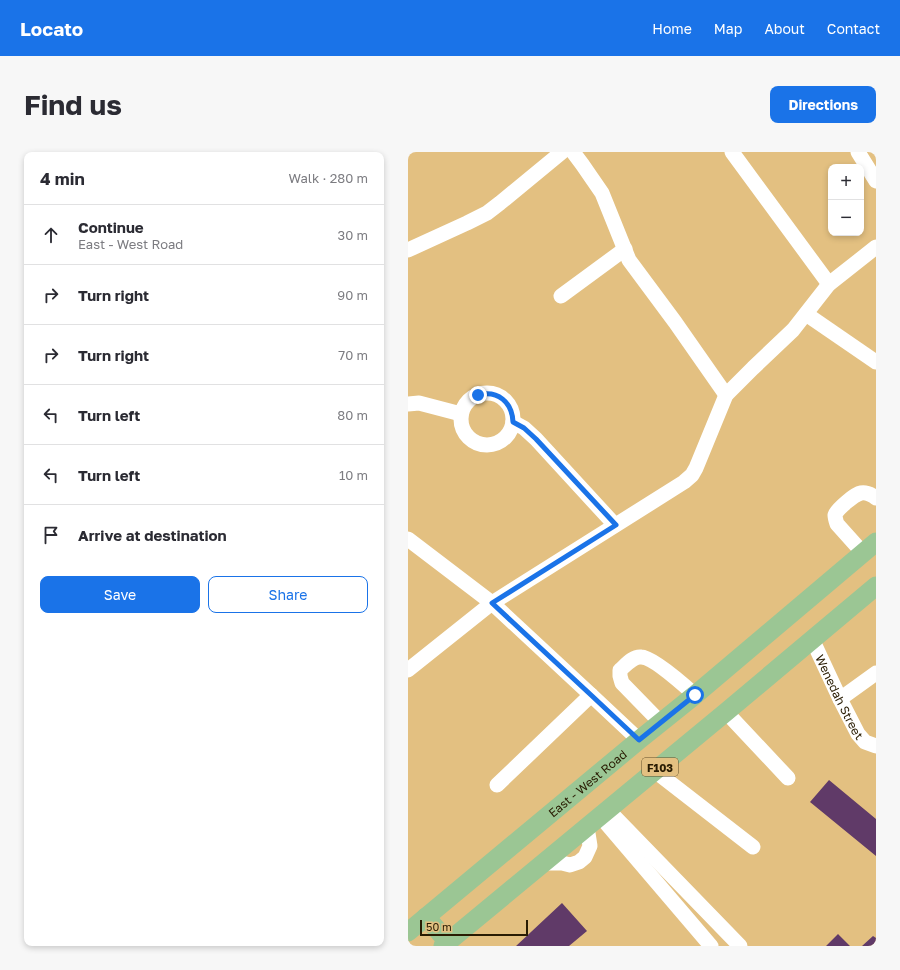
<!DOCTYPE html>
<meta charset="utf-8">
<style>
body{margin:0;font-family:"Golos Text",sans-serif;background:#f7f7f7;color:#2b2b33}
.controls{position:absolute;right:12px;top:12px;display:grid;overflow:hidden;border-radius:8px;box-shadow:0 2px 6px #0003}
.controls button{width:36px;height:36px;display:grid;place-items:center;padding:0;border:0;border-bottom:1px solid #e1e1e2;background:#fff;color:#2b2b33;font:20px sans-serif}
.scale{position:absolute;left:12px;bottom:10px;width:108px;box-sizing:border-box;padding-left:4px;border:2px solid #291c03;border-top:0;font-size:11px;line-height:14px;white-space:nowrap;color:#291c03;-webkit-text-stroke:3px #e3c081;paint-order:stroke}
.stop{position:absolute;width:12px;height:12px;margin:-9px;border:3px solid #1a73e8;border-radius:50%;background:#fff}
.stop.end{background:#1a73e8;border-color:#fff;box-shadow:0 1px 4px #0008}
.list{margin:0;padding:0;list-style:none}
h2{display:flex;justify-content:space-between;align-items:center;height:52px;margin:0;padding:0 16px;font-size:17px}
h2 small{font-size:13px;font-weight:400;color:#7c7c81}
.list li{display:grid;grid-template-columns:26px 1fr auto;gap:12px;align-items:center;box-sizing:border-box;height:60px;padding:0 16px;border-top:1px solid #e1e1e2}
.list b{display:block;font-size:15px;white-space:nowrap}
.list p{margin:0;font-size:13px;white-space:nowrap;color:#7c7c81}
.list em{font-size:13px;font-style:normal;color:#7c7c81}
.actions{display:flex;gap:8px;padding:12px 16px}
.actions a{flex:1;padding:9px 0;border:1px solid #1a73e8;border-radius:8px;text-align:center;font-size:14px;color:#1a73e8}
.actions .main{background:#1a73e8;color:#fff}
.icon{flex:none;width:22px;height:22px;fill:none;stroke:currentColor;stroke-width:2;stroke-linecap:round;stroke-linejoin:round}
.map{position:relative;flex:none;width:468px;height:794px;overflow:hidden;border-radius:8px}
header{display:flex;align-items:center;gap:24px;box-sizing:border-box;height:56px;padding:0 20px;background:#1a73e8;color:#fff}
header strong{font-size:19px}
nav{display:flex;gap:22px;margin-inline-start:auto;font-size:14px}
.intro{display:flex;align-items:center;justify-content:space-between;box-sizing:border-box;height:96px;padding:0 24px}
h1{margin:0;font-size:28px}
.button{padding:10px 18px;border-radius:8px;background:#1a73e8;color:#fff;font-size:14px;font-weight:700}
main{display:flex;gap:24px;padding:0 24px}
aside{flex:1;background:#fff;border-radius:8px;box-shadow:0 2px 6px #0003}
.map>svg:first-child{display:block}
.building{fill:#603a68}
.lines{fill:none;stroke-linecap:round;stroke-linejoin:round}
.minor{stroke:#fff;stroke-width:15}
.major{stroke:#9bc694;stroke-width:19}
.route{stroke:#1a73e8;stroke-width:5}
.labels{text-anchor:middle;dominant-baseline:central;stroke-width:4;stroke-linejoin:round;paint-order:stroke}
.shield{fill:#e3c081;stroke:#614d29;stroke-width:1}
.shield-label{font-size:11px;font-weight:bold;fill:#291c03}
.street-label{font-size:12px;fill:#291c03;stroke:#e3c081}
</style>
<header>
<strong>Locato</strong>
<nav><a>Home</a><a>Map</a><a>About</a><a>Contact</a></nav>
</header>
<div class="intro"><h1>Find us</h1><a class="button">Directions</a></div>
<main>
<aside>
<h2>4 min<small>Walk · 280 m</small></h2>
<ul class="list">
<li><svg class="icon" aria-label="ahead" viewBox="0 0 24 24"><path d="M12 20V5M6 11l6-6 6 6"/></svg><div><b>Continue</b><p>East - West Road</p></div><em>30 m</em></li>
<li><svg class="icon" aria-label="right" viewBox="0 0 24 24"><path d="M7 20v-9h11M14 6l5 5-5 5"/></svg><div><b>Turn right</b></div><em>90 m</em></li>
<li><svg class="icon" aria-label="right" viewBox="0 0 24 24"><path d="M7 20v-9h11M14 6l5 5-5 5"/></svg><div><b>Turn right</b></div><em>70 m</em></li>
<li><svg class="icon" aria-label="left" viewBox="0 0 24 24"><path d="M17 20v-9H6M10 6l-5 5 5 5"/></svg><div><b>Turn left</b></div><em>80 m</em></li>
<li><svg class="icon" aria-label="left" viewBox="0 0 24 24"><path d="M17 20v-9H6M10 6l-5 5 5 5"/></svg><div><b>Turn left</b></div><em>10 m</em></li>
<li><svg class="icon" aria-label="arrive" viewBox="0 0 24 24"><path d="M6 21V4h12l-3 4 3 4H6"/></svg><div><b>Arrive at destination</b></div></li>
</ul>
<div class="actions"><a class="main">Save</a><a>Share</a></div>
</aside>
<div class="map">
<svg width="468" height="794" viewBox="0 0 468 794">
<rect width="100%" height="100%" fill="#e3c081"/>
<path class="building" d="M421 628 468 667V704L402 650Z
M154 751 179 779 161 794H108Z
M430 782 442 794H418Z
M465 784 468 786V794H454Z"/>
<g class="lines">
<g class="minor">
<path d="M165 0 174 12 194 41 221 108 267 170 318 243"/>
<path d="M324 0 421 132"/>
<path d="M450 0 468 29"/>
<path d="M0 98 59 71 79 61 92 51 154 0"/>
<path d="M153 144 217 97"/>
<path d="M398 162 468 210"/>
<circle cx="79" cy="267" r="26"/>
<path d="M0 252 11 251 53 262"/>
<path d="M105 270 116 276 128 287 207 373"/>
<path d="M0 387 84 451 183 543 231 588"/>
<path d="M455 401 429 372C428 369 427 366 427 363 429 357 447 342 453 341 459 340 464 343 468 346"/>
<path id="s1" d="M404 487 432 547 450 582 457 590 468 594"/>
<path d="M0 518 84 451 276 330 284 323 288 316 318 243 345 216 385 178 421 132 468 95"/>
<path d="M432 547 468 521"/>
<path d="M318 560 380 626"/>
<path d="M253 571 214 531 212 524V518C217 514 225 504 233 505 245 505 277 534 287 543"/>
<path d="M247 619 345 695"/>
<path d="M89 633 183 543"/>
<path d="M200 658 332 794"/>
<path d="M192 664 303 794"/>
<path d="M136 711H154L162 713 171 710 177 705 182 694 179 675"/>
</g>
<g class="major">
<path d="M18 765 40 790"/>
<path id="s2" d="M0 780 231 588 287 543 468 390"/>
<path d="M35 794 318 560 468 434"/>
</g>
</g>
<g class="lines">
<path class="route" d="M70 243C90 238 104 250 105 270L116 276 128 287 208 373 84 451 183 543 231 588 287 543"/>
</g>
<g class="labels">
<rect class="shield" x="234" y="606" width="36" height="18" rx="3"/>
<g class="shield-label">
<text x="252" y="615">F103</text>
</g>
<g class="street-label">
<text stroke="none"><textPath href="#s1" startOffset="64">Wenedah Street</textPath></text>
<text stroke="none"><textPath href="#s2" startOffset="233">East - West Road</textPath></text>
</g>
</g>
</svg>
<div class="controls">
<button>+</button>
<button>−</button>
</div>
<div class="scale">50 m</div>
<div class="stop" style="left:287px;top:543px"></div>
<div class="stop end" style="left:70px;top:243px"></div>
</div>
</main>
